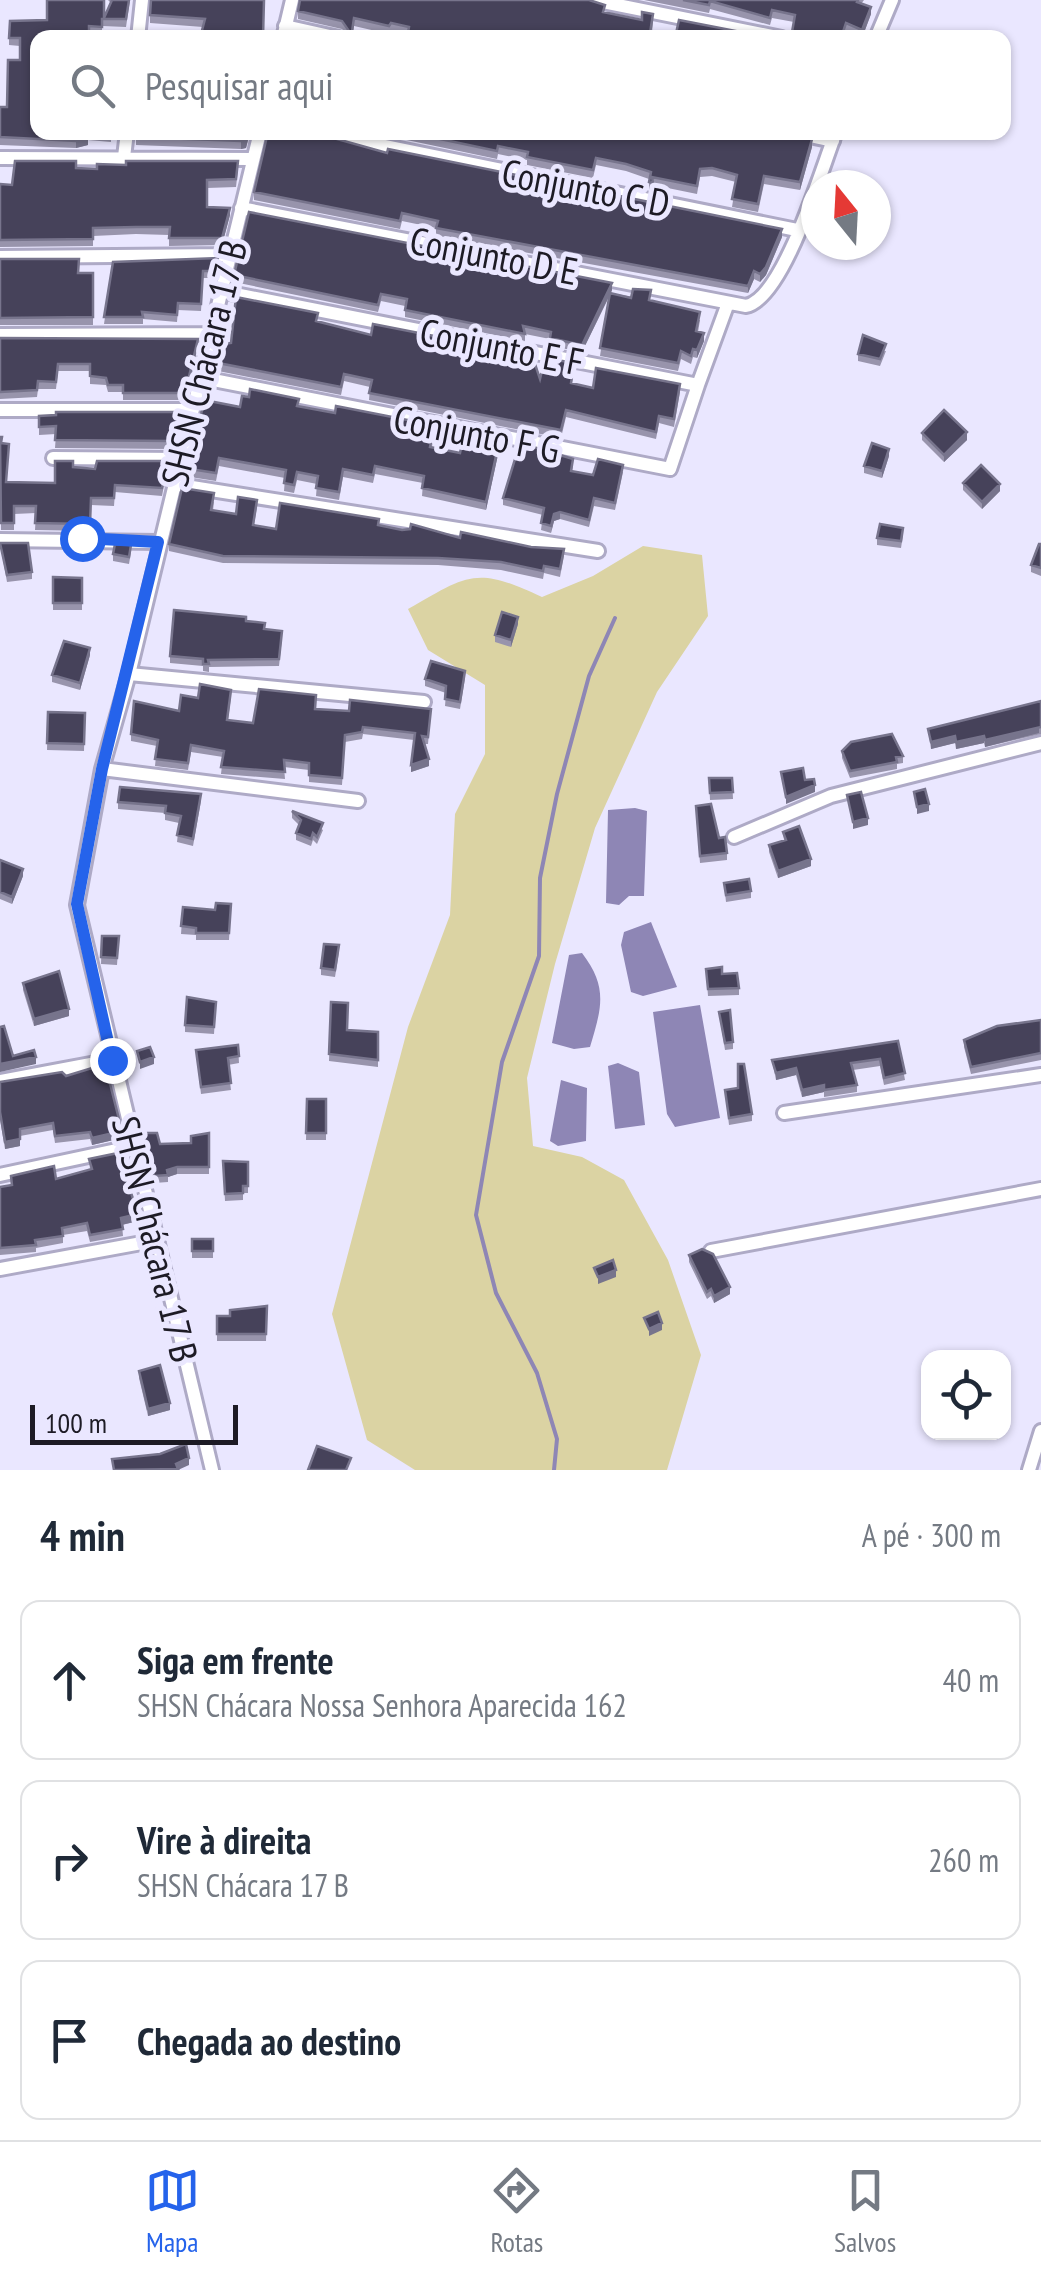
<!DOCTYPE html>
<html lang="pt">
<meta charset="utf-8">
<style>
body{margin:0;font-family:"PT Sans Narrow",sans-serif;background:#f2f2f3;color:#1f2937}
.controls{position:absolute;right:30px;bottom:30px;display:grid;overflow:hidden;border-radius:20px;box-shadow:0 2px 8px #0004}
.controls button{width:90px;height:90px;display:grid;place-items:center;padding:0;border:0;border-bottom:2px solid #e0e1e3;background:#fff;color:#1f2937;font:50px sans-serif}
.compass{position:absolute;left:801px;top:170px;width:90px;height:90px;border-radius:50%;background:#fff;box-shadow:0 2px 8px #0004;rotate:342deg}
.scale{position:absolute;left:30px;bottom:25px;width:208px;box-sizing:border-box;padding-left:10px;border:5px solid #1d1b25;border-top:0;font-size:28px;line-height:35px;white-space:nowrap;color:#1d1b25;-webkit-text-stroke:8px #eae7ff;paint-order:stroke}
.stop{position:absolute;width:30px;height:30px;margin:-22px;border:8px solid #2563eb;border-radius:50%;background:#fff}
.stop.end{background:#2563eb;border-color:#fff;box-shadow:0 2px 10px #0008}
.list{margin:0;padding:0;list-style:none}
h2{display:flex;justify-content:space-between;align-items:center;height:130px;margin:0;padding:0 40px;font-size:42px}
h2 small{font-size:32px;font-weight:400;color:#747a83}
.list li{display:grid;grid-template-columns:65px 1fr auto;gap:30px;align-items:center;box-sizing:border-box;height:160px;margin:0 20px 20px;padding:0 20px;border:2px solid #e0e1e3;border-radius:20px}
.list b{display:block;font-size:38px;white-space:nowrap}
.list p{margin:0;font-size:32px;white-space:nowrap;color:#747a83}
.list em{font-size:32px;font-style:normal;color:#747a83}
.icon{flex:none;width:55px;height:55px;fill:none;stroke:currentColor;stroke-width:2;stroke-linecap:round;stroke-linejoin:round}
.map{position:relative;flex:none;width:1041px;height:1470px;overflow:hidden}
.search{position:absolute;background:#fff;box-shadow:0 2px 8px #0004;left:30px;right:30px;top:30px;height:110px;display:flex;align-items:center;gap:25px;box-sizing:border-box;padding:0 35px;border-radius:20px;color:#747a83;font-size:38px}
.sheet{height:670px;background:#fff}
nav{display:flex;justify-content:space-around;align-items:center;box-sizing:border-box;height:140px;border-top:2px solid #e0e1e3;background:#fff;font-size:28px;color:#747a83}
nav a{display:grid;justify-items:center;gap:5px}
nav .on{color:#2563eb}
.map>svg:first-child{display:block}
.green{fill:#dbd3a3}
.water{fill:#8e86b5}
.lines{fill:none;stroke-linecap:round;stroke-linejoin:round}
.stream{stroke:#8e86b5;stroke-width:4}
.street-casing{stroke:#aeaac6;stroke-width:18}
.street{stroke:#fff;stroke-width:12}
.wall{fill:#9894ac}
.shaded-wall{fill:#77748c}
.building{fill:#46425a;stroke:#77748c;stroke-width:2.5}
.route{stroke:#2563eb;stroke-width:12}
.labels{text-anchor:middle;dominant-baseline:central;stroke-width:10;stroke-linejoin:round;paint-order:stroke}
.street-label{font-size:38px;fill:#1d1b25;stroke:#eae7ff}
</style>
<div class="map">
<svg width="1041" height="1470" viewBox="0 0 1041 1470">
<rect width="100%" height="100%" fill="#eae7ff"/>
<path class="green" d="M643 546 702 555 708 616 657 692 595 828 555 964 527 1078 533 1146 582 1157 624 1180 668 1260 701 1355 667 1470H415L367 1440 332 1314 408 1027 450 915 455 814 485 754V685L428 650 408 609C469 574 476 566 542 597L593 576Z"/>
<path class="water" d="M635 808 647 811 644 896H629L619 905 606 903 608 810Z
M651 922 677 987 643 996 631 992 621 945 624 932Z
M582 953C608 987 602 1007 590 1047L574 1049 552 1043 569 955Z
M700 1005 720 1118 675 1127 667 1114 653 1012Z
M618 1063 639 1072 645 1125 615 1129 608 1066Z
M561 1080 587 1088 586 1141 558 1146 550 1141Z"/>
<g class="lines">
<path class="stream" d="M554 1470 557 1439 537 1373 496 1293 476 1215 502 1062 539 956 540 878 557 794 589 676 615 618"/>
<g class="street-casing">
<path id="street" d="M593 0 782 38
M285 26 339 38
M138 38 142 0
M283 38 292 0
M876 38 892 0
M316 132 797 230
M791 132 833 141
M124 157 127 132
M0 158 253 159
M241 208 746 306C784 298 821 170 836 132
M0 257 229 255
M220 291 698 385 728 303
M0 335 209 334
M198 377 670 469 698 385
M0 410H190
M53 458 179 459
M173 484 598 551
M0 540 158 542
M129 674 424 702
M102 769 358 801
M734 837 831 796 1041 743
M0 1081 112 1060
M784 1113 1041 1075
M0 1175 135 1146
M711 1251 1041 1189
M0 1269 158 1240
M212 1470 77 905 102 769 129 674 260 132
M1029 1470 1041 1431"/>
</g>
<use href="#street" class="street"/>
</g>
<path class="wall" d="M108 0H130L126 27 102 26V34H89L38 132H111V142L88 140V145L76 148 0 145V107H7L20 60V46L9 45V38L104 18 111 3Z
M644 0H864L861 4 871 14 862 38 846 31 844 38H791L794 22 772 18 770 25 710 9 709 13Z
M264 9 203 27 150 23V15Z
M298 11 605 13 653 22 652 33 408 34 391 31 389 34 354 26 352 38H341L346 34 342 29 298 19Z
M136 132H250L246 148 241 149 136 145Z
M402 132H787L812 147 800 190 764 184 758 212 732 207 736 182 712 176 700 177 697 194 653 185V190H649V179L626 171 596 165 593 178 527 165V160L498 154 497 159 402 139Z
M313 134 387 153 782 237 766 275 760 282 754 279 748 293 436 236V228L402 221 400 229 254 200V192Z
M76 168 97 169H238L236 187 207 188V207L230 215 222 245 169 246V235L136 234 93 236V246L0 247V184L12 185Z
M0 259 78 273H93V325H0Z
M113 262 218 265 214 278H203L201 311 178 310 177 322 143 319V324H104Z
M234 275 612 290 611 293 650 300 700 320 698 332 704 341 697 358 693 357 691 364 681 359 678 371 600 356 609 297 582 352 550 346V339L525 334V341L405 317V306L381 301 378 312 234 282Z
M318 322 371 335 475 351 473 359 540 379 574 371 572 383 593 388 680 392 674 427 659 423 656 439 566 417 561 438 369 400 370 387 344 381 341 395 213 370V362L231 343Z
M0 337 198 346 185 400H123V392H108L106 385 90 384V371H58L56 389H38L37 397 0 399Z
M886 351 880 366 858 361V354Z
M299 406 428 430 433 439 432 447 460 453 499 450 486 510 422 496 423 483 375 474 373 483 343 477 339 500 316 496 317 484 297 480 294 493 284 491 285 478 219 466 216 481 190 477V469L240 407Z
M39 416 180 420 172 449 55 448 56 434 39 435Z
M922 433 967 440 944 462 922 440Z
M0 437 6 482 55 483 73 467 95 469H167L162 496 115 492 114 506 91 505 90 531 35 530 36 513 14 514V530H1Z
M889 456 882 478 864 473V466Z
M573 466 572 471 593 475 623 472 615 510 594 506 589 527 560 519 554 521 551 533 541 530 543 515 503 505V498Z
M963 483 1000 491 982 509 963 490Z
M214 501 213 511 236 514 257 507 254 525 276 529 379 525 564 556 560 577 544 573 543 579 501 570 438 565 223 563 169 551V544Z
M903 535 901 548 877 545V538Z
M0 543 32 572V579L7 582Z
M1041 544V576L1031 572V565Z
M131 552 129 564 113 561V554Z
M53 577 82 578V610H53Z
M246 621 282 638 279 666 209 667V672L203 671V666L170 663V656Z
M518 624 511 647 495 642V635Z
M90 655 80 690 52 682V675Z
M465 678 460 709 445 706 446 693 425 686V679Z
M231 697 228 720 253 723 316 709 349 711 431 709 428 744H424L429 766 411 772 414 740 363 734 362 739 345 742 342 785 309 782V770L284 767 285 779 221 774 223 757 191 752 188 770 155 766 157 746 131 741V734L179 711 198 698Z
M1041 701V734L985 747 984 743 956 749 955 743 931 749 928 729Z
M48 712 85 713 84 751 47 750Z
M842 751 903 756V763L897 764V769L850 778 842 758Z
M709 778H732L733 799 710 800Z
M201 801 193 846 177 842 179 823 165 820V813L118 809V802Z
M292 811 323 830 317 844 313 840 311 846 296 840V833L299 825 292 818Z
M696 813 719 838 727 853V860L700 863Z
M783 832 811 866 778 878 769 852V845L784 840Z
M0 860 23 876 12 904 0 899Z
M724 883 751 891V898L726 902Z
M231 904 229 940H196V935L181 934 183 907 215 910Z
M102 936H119L117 965 101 964Z
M339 952 335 977 321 975V968Z
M706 969 722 974 739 988V995L708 996Z
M23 983 69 1016 34 1026 23 990Z
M216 1002 214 1034 185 1032V1025Z
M331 1002 348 1030 378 1032V1067L329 1061Z
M719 1012 733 1042V1049L725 1050Z
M1041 1020V1060L971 1074 964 1047V1040Z
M898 1041 905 1080 884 1085 880 1066 853 1070 857 1085V1092L824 1097V1092L802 1097 796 1075 776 1080 772 1060Z
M238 1045 239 1063 228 1065 231 1090 201 1094 196 1050Z
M0 1082 122 1138 92 1145 90 1139 55 1143 53 1130 20 1136V1146L5 1149 0 1119Z
M725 1090 752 1114V1121L729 1125Z
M307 1099H326V1140H306Z
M143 1133 160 1144 191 1143 209 1133V1174H177L168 1177V1182L154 1183 143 1140Z
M89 1159 138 1221 122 1225 123 1236 90 1242 87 1231 63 1235V1243L36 1248V1252L0 1255V1187L11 1185V1176L56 1179 90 1169Z
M223 1161 248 1162V1193H243V1200L225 1201Z
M192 1239H213V1258H192Z
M689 1255 730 1294 714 1303 711 1296 707 1299 689 1262Z
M267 1306 266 1341H217V1316H230Z
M139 1371 170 1410 148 1416 139 1378Z"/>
<path class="shaded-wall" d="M871 7V14L862 38V30Z
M248 132H250L246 148 241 149V141Z
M88 137V145L76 148V141Z
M812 139V147L800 190V182Z
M230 208V215L222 245V238Z
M782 229V237L766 275 760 282V274Z
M754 271V279L748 293V286Z
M612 283V290L582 352V345Z
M704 333V341L697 358V350Z
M198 339V346L185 400V393Z
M180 412V420L172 449V441Z
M967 432V440L944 462V455Z
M499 442V450L486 510V502Z
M889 449V456L882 478V471Z
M1000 484V491L982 509V502Z
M560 512V519L554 521 551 533 554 514Z
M518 617V624L511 647V640Z
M90 648V655L80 690V683Z
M1039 726V733L985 747V740Z
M955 736V743L931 749V742Z
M984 736V743L956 749V742Z
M429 759V766L411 772V765Z
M815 785V792L786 804V797Z
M929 804V811L917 814V807Z
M868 818V825L853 829V822Z
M811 859V866L778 878V871Z
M23 869V876L12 904V897Z
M69 1009V1016L34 1026V1019Z
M36 1057V1064L0 1072V1064Z
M154 1057V1064L140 1069V1062Z
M796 1068V1075L776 1080V1073Z
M824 1085V1092L802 1097V1090Z
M122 1131V1138L92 1145V1138Z
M20 1139V1146L5 1149V1142Z
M177 1167V1174L168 1177 167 1170Z
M138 1214V1221L121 1225V1218Z
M616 1270V1277L598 1284V1277Z
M730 1287V1294L714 1303V1296Z
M662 1323V1330L649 1336V1329Z
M170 1403V1410L148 1416V1409Z
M189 1458V1465L178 1470 176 1464Z"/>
<path class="building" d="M47 0H104V18L112 0H129L126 19H102V27L89 26V38H38V132H111V134L88 133V137L76 141 0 137V107H7L8 60H20V38H9L10 21 47 20Z
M151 0H264L263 38H200L205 19 150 15Z
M300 0H589L605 5 603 12 642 20V12L653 14 650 33 671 38H407L409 27 391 23 389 26 354 18 351 38H341L349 31 342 21 298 11Z
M683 0H858L857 2 871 7 862 30 846 23 841 38H791L795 15 772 10 770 18 710 1 709 5Z
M679 20 772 38H675Z
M293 32 324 38H291Z
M136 132H248L246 140 241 141 136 137Z
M268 132H312L387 153 388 149 782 229 766 267 760 274 754 271 748 286 436 228 438 221 402 213 400 221 254 192Z
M407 132H787L812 139 800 182 764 176 758 204 732 199 737 175 712 168 700 169 697 186 652 177 653 183 649 182 651 172 626 164 596 158 593 170 527 157 528 152 498 146 497 151Z
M15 161H76V168L97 169V164L126 165V161H238L236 179 207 180V207L230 208 222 238H169L170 227H136L93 228V239L0 240V184L12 185Z
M249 212 612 283 582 345 550 338 551 332 523 326 525 334 405 310 407 299 381 294 378 305 234 275Z
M218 258 214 271H203L201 304 178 303 177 315 142 312 143 317H104L113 262Z
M0 259H79L78 273H93V317L0 318Z
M633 289 651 290 649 300 700 312 696 331 704 333 697 350 693 349 691 356 681 351 678 363 600 348 610 293 631 298Z
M236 297 318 313 316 321 371 335 373 324 475 344 472 359 498 363 501 349 532 355 540 379 545 358 574 363 571 383 593 388 596 368 680 384 674 419 659 416 656 432 566 410 561 430 369 393 372 380 344 374 341 387 213 362 217 345 231 343Z
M863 335 886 344 880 359 858 354Z
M0 337V338L198 339 185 393H123V385H108L106 378 90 376V364H58L56 382 38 381 37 390 0 392Z
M250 389 299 399 297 406 335 413 336 406 428 424 427 430 433 431 430 447 460 453 463 440 481 443 483 435 499 442 486 502 422 488 424 476 375 466 373 475 343 469 339 492 316 488 318 476 297 472 294 485 284 483 286 470 219 458 216 473 190 469 204 400 240 407 242 396 249 397Z
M944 410 967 432 944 455 922 433Z
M56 412H180L172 441 55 440 56 426 39 427V416L56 415Z
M0 437H2L1 443 9 444 6 482 55 483V461H73V467L95 469 97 461H167L162 488 115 485 114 498H91L90 524 35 523 36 506H14V523H1Z
M520 443 573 459 571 471 593 475 598 459 623 465 615 503 594 498 589 520 560 512 554 514 551 526 541 523 544 508 503 498Z
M872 443 889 449 882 471 864 466Z
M981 465 1000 484 982 502 963 483Z
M182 488 214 493 211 510 236 514 238 497 257 500 253 525 276 529 280 503 379 519 378 525 402 530 410 529 411 524 460 538 461 532 531 547 564 549 560 569 544 566 543 571 501 562 438 558 223 556 169 544Z
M880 524 903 528 901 541 877 538Z
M0 543H28L32 572 7 575Z
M115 544 131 545 129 557 113 554Z
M1039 544H1041V568L1031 565Z
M53 577 82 578V603H53Z
M174 610 246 617V621L265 623 264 629 282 631 279 659 208 660 209 664H203V659L170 656Z
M502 612 518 617 511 640 495 635Z
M64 641 90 648 80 683 52 675Z
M431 661 465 671 460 702 445 699 446 686 425 679Z
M200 684 231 690 227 720 253 723 259 689 316 695 315 709 349 711 350 700 431 709 428 737 422 736 429 759 411 765 415 733 363 727 362 732 345 735 342 778 309 775V763L284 760 285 772 221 767 224 751 191 745 188 763 155 759 158 740 131 734 134 701 179 711 181 695 198 698Z
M1041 701V727L985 740 984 736 956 742 955 736 931 742 928 729Z
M48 712 85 713 84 744 47 743Z
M892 734 903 756 896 757 897 762 850 771 842 751 851 742Z
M803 768 805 780 814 779 815 785 786 797 781 772Z
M709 778H732L733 792 710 793Z
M120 787 201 794 193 839 177 835 181 816 165 813 166 806 118 802Z
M925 789 929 804 917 807 914 792Z
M861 792 868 818 853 822 847 795Z
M711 804 719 838 725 837 727 853 700 856 696 806Z
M292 811 323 823 317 837 313 833 311 839 296 833 301 820Z
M799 826 811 859 778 871 769 845 786 840 783 832Z
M0 860 23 869 12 897 0 892Z
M749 879 751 891 726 895 724 883Z
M216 903 231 904 229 933H196V928L181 926 183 907 215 910Z
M102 936H119L117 958 101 957Z
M324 944 339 945 335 970 321 968Z
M722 967V974L737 973 739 988 708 989 706 969Z
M59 971 69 1009 34 1019 23 983Z
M187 997 216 1002 214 1027 185 1025Z
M331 1002 348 1003 347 1030 378 1032V1060L329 1054Z
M730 1010 733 1042 725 1043 719 1012Z
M1041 1020V1053L971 1067 964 1040 997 1026Z
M4 1026 13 1056 34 1050 36 1057 0 1064V1027Z
M898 1041 905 1073 884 1078 880 1059 851 1063 857 1085 824 1090V1085L802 1090 796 1068 776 1073 772 1060Z
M238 1045 239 1056 228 1058 231 1083 201 1087 196 1050Z
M150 1047 154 1057 140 1062 137 1051Z
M105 1064 122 1131 92 1138 90 1132 55 1136 53 1123 20 1129V1139L5 1142 0 1112V1082L62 1072 66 1076Z
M738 1064H744L752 1114 729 1118 725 1090 738 1088Z
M307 1099H326V1133H306Z
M143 1133H157L160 1144 191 1143V1136L209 1133V1167H177L167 1170 168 1175 154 1176Z
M118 1153 138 1214 121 1218 123 1229 90 1235 87 1223 62 1228 63 1236 35 1240 36 1245 0 1248V1187L12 1185 11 1176 54 1166 56 1179 92 1169 89 1159Z
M223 1161 248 1162V1186H243V1193L225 1194Z
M192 1239H213V1251H192Z
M702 1249 713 1254 730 1287 714 1296 711 1289 707 1292 689 1255Z
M613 1260 616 1270 598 1277 594 1268Z
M267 1306 266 1334H217V1316H230V1310Z
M658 1312 662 1323 649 1329 644 1318Z
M160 1365 170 1403 148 1409 139 1371Z
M186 1444 189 1458 176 1464 178 1469 114 1470 112 1459 160 1454Z
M317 1446 351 1458 346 1470H308Z"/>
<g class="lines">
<path class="route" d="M82 538 158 542 102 769 77 904 112 1060"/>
</g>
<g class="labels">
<g class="street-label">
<text transform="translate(586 187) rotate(11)">Conjunto C D</text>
<text transform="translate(494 255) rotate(11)">Conjunto D E</text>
<text transform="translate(502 346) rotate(11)">Conjunto E F</text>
<text transform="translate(203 363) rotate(-76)">SHSN Chácara 17 B</text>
<text transform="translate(477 433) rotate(11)">Conjunto F G</text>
<text transform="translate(156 1239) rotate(76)">SHSN Chácara 17 B</text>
</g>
</g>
</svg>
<div class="controls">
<button><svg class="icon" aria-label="locate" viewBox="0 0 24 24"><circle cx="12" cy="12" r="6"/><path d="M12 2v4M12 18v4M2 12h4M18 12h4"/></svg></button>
</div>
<svg class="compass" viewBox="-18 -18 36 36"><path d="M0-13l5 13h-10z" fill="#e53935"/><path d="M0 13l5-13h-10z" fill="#747a83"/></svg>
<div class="scale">100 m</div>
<div class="stop" style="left:82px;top:538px"></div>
<div class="stop end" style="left:112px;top:1060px"></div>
<div class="search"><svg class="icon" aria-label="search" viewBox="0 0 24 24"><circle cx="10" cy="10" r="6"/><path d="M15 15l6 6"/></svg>Pesquisar aqui</div>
</div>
<section class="sheet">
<h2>4 min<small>A pé · 300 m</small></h2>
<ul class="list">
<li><svg class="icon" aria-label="ahead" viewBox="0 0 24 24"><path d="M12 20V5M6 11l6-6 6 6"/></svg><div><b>Siga em frente</b><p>SHSN Chácara Nossa Senhora Aparecida 162</p></div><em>40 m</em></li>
<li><svg class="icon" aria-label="right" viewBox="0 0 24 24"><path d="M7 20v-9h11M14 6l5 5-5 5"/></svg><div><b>Vire à direita</b><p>SHSN Chácara 17 B</p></div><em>260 m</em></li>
<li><svg class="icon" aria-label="arrive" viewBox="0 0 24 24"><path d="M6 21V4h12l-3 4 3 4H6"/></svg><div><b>Chegada ao destino</b></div></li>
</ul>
</section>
<nav>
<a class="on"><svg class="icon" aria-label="map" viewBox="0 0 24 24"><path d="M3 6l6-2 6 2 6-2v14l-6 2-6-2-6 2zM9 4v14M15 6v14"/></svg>Mapa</a>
<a><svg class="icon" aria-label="directions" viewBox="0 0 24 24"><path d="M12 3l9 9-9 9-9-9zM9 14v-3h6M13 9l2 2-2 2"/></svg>Rotas</a>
<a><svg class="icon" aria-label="saved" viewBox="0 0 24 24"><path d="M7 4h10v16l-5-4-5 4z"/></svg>Salvos</a>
</nav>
